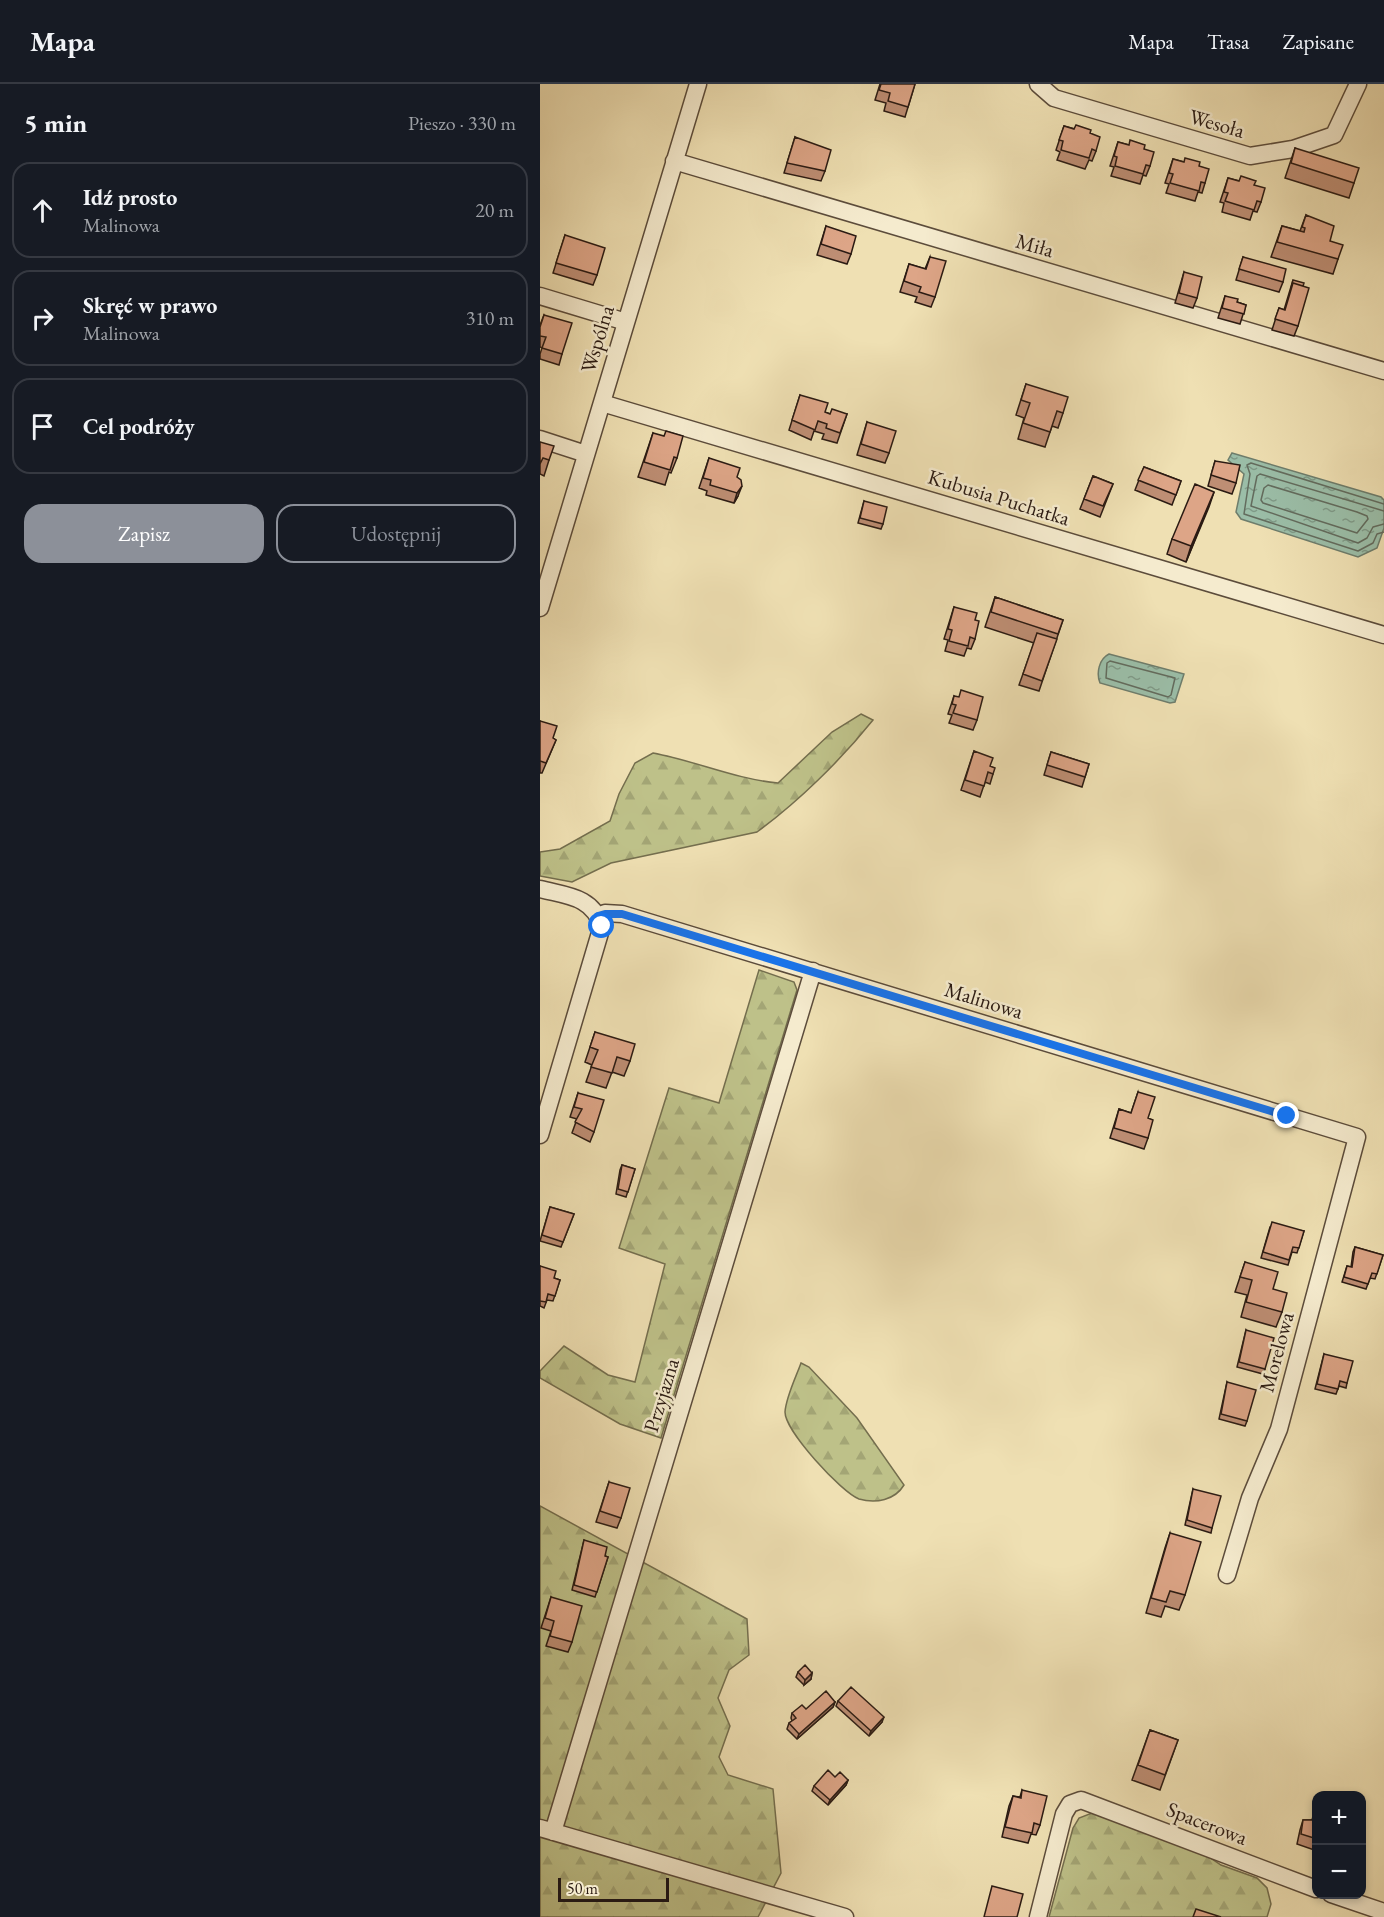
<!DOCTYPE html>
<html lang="pl">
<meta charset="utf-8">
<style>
body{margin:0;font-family:"EB Garamond",serif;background:#242831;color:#f1f3f6}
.controls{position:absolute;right:18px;bottom:18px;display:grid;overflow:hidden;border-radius:12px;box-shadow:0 3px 9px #0003}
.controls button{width:54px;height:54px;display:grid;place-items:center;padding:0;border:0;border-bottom:2px solid #363941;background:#171b24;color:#f1f3f6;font:30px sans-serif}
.scale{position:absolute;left:18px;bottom:15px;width:111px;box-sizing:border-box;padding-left:6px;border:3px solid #2b1b13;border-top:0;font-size:16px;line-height:21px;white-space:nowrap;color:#2b1b13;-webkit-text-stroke:4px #f5ebce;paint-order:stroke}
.stop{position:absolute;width:18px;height:18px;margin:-14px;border:4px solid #1a73e8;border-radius:50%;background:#fff}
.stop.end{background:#1a73e8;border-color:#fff;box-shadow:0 2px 6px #0008}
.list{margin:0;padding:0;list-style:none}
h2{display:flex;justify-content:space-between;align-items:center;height:78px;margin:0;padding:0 24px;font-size:26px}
h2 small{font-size:20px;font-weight:400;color:#9ea1a6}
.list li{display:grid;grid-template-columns:39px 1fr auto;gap:18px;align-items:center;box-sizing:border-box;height:96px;margin:0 12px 12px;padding:0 12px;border:2px solid #363941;border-radius:18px}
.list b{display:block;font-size:22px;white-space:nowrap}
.list p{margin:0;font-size:20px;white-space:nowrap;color:#9ea1a6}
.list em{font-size:20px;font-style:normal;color:#9ea1a6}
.actions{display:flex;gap:12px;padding:18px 24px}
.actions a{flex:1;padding:14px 0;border:2px solid #8c9099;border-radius:18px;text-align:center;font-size:21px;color:#8c9099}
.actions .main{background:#8c9099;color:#fff}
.icon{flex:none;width:33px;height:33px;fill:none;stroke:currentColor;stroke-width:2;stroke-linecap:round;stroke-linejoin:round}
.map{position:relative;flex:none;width:844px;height:1833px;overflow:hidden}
header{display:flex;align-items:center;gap:36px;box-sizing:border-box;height:84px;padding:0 30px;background:#171b24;border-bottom:2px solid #363941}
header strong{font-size:28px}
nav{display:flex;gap:33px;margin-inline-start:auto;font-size:21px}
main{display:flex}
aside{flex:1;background:#171b24}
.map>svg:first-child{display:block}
.forest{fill:url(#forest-firs);stroke:#746e4e;stroke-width:1.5}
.water{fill:url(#water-ripples);stroke:#6e7d6c;stroke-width:1.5}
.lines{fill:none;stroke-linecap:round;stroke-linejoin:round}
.shore{stroke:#636c5e;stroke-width:1.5}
.minor-casing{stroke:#5c4c3b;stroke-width:19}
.minor{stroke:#f5ebce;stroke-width:16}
.wall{fill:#be8e74;stroke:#2b1b13;stroke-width:1.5}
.shaded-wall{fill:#9b745e;stroke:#2b1b13;stroke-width:1.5}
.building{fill:#dda587;stroke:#2b1b13;stroke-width:1.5}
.route{stroke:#1a73e8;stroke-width:8}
.labels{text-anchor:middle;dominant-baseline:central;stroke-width:5;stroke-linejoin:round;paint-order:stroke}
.street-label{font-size:21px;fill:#2b1b13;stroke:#f5ebce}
</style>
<header>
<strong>Mapa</strong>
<nav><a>Mapa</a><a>Trasa</a><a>Zapisane</a></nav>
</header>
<main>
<aside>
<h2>5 min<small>Pieszo · 330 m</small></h2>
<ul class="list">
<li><svg class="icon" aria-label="ahead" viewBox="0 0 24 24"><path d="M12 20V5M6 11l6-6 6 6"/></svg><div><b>Idź prosto</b><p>Malinowa</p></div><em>20 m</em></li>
<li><svg class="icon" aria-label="right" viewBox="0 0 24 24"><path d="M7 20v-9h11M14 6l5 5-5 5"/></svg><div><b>Skręć w prawo</b><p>Malinowa</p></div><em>310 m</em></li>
<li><svg class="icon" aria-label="arrive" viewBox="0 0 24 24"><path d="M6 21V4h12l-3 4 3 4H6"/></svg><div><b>Cel podróży</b></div></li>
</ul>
<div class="actions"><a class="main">Zapisz</a><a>Udostępnij</a></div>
</aside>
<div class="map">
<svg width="844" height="1833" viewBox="0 0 844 1833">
<defs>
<pattern id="forest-firs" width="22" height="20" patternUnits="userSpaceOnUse" patternTransform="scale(1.5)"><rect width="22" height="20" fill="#bec189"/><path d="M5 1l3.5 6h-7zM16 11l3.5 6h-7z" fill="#a3a575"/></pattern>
<pattern id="water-ripples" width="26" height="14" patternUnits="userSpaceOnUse" patternTransform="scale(1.5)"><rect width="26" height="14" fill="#9bbea8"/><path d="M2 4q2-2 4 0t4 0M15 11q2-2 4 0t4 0" fill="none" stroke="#7f9a88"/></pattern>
</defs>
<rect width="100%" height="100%" fill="#efe0b3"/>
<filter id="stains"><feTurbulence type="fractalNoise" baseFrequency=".00333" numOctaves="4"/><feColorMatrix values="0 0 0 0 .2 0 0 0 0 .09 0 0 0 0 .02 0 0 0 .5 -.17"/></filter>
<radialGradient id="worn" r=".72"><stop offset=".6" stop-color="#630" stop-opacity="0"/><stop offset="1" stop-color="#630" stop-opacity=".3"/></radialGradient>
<path class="forest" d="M321 630 333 636C301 676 258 718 217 748L71 779 32 798 0 792V768L20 765 70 737 79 710 95 679 113 669C156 677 195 695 238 699L292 648Z
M219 886 254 898 257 906 121 1354 80 1340 0 1294V1287L24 1262 68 1291 95 1298 125 1180 79 1164 129 1004 179 1019Z
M261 1279 269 1283 317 1334 364 1401C355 1416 336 1420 319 1415 301 1408 245 1347 245 1328 246 1313 256 1293 261 1279Z
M0 1422 207 1535 209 1571 189 1586 178 1614 190 1642 179 1673 188 1691 233 1705 241 1789 218 1833H0Z
M552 1729 663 1769 681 1781 717 1794 727 1804 731 1820 727 1833H509L533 1744 539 1734Z"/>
<path class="water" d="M692 369 841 413 844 416V444L837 464 818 473 701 435 696 428 704 390 688 376Z
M569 570 644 590 635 618 630 619 560 599C556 589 559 575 569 570Z"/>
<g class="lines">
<path class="shore" d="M728 401 817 428 827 432 828 435 817 449 723 419 721 416 724 404Z
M844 420 711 379 707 381 710 390 704 430 818 467 833 459 837 450 844 448
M844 427 720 390 717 392 711 422 818 459 827 454 833 443 844 440
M570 577 635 594 631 611 628 613 566 594 567 579Z"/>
<g class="minor-casing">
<path id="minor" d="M498 0 514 14 710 72 753 65 794 51 818 0
M134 77 844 287
M0 212 86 238
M62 319 844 551
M0 355 46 370
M0 524 158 0
M0 805C27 812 52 812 62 842L0 1051
M58 832 65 829 82 830 817 1053 739 1345 710 1414 687 1491
M0 1744 305 1833
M13 1748 273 887
M791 1810 844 1828
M498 1833 524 1730 530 1720 541 1716 776 1805"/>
</g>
<use href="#minor" class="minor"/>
</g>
<path class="wall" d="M340 0H375L365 33 344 27 346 19 335 16Z
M524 42 550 49 556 67 552 77 549 76 545 85 517 76 520 68 516 66Z
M255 53 285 87 281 97 244 89Z
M578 58 604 65 610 82 606 92 603 91 600 100 571 92 574 83 570 82Z
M755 64 814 99 809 114 745 94Z
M633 75 659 82 665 99 662 109 658 108 655 117 626 109 629 100 625 99Z
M688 94 714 101 721 118 717 128 713 127 710 136 682 128 684 119 680 118Z
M766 131 790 157 798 175 793 190 731 173 742 142 760 147Z
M286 142 311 170 307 180 277 171Z
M25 151 57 191 53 201 13 189Z
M390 173 395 213 391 223 375 218 377 213 360 208 369 180 385 185Z
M703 173 743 198 739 208 696 196Z
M644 188 657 214 653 224 635 219Z
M753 196 758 242 754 252 732 246 739 224 744 226Z
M685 212 697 218 706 221 700 240 678 234Z
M4 231 22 270 19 281 0 275V270L2 264 0 263V241Z
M486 300 523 329 518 344 512 342 505 363 478 355 484 334 476 331Z
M260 311 285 328 290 330H307L297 359 282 355 284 350 274 347 271 356 249 346Z
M327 338 349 369 345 379 317 371Z
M113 349 137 374 131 389 129 388 125 401 98 393Z
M0 358 9 376 4 392 0 390Z
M169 374 197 393 198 412 194 419 166 411 167 407 159 404Z
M675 377 696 399 692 410 668 402Z
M604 383 641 397 632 421 595 406Z
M553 392 573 400 560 433 540 425Z
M674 408 646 478 627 470 632 455Z
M324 417 343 440 341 445 318 439Z
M455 513 523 536 499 607 479 601 494 559 445 543Z
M414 523 435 536V555L431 565 427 564 424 572 405 567 408 556 404 555Z
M414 612 437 636 433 646 409 639 412 631 408 630Z
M0 637 13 654 16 656 2 689H0Z
M434 667 450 682 453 690 450 700 445 698 440 713 421 706Z
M511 668 549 680 542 703 504 691Z
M55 948 90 977 84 992 72 988 66 1004 46 998 52 981 45 978Z
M598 1008 608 1054 604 1065 570 1054 579 1025 591 1029Z
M38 1009 54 1048 50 1058 32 1049 37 1035 30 1033Z
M82 1081 95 1085 86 1113 76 1110 80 1086Z
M10 1123 34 1130 21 1163 0 1157Z
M730 1143 764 1147 757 1169 752 1168 748 1181 721 1174Z
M815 1163 843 1171 835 1195 830 1194 826 1205 802 1198 807 1182 811 1183 813 1168Z
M705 1178 733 1205 742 1228 736 1243 701 1233 707 1211 695 1208Z
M0 1182 14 1194 20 1196 13 1217 7 1216 4 1224 0 1222Z
M706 1246 725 1285 723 1290 697 1283Z
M784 1270 807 1299 806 1304 799 1302 796 1310 775 1305Z
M687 1298 707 1337 705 1342 679 1335Z
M69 1398 81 1434 77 1444 56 1438Z
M653 1405 672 1444 671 1449 645 1441Z
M630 1449 645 1511 639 1526 625 1522 621 1533 606 1529 625 1464Z
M44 1456 65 1472 68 1473 55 1513 32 1506Z
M11 1513 32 1558 28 1568 6 1562 11 1547 1 1544Z
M258 1588 272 1589 271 1595 264 1601 256 1593Z
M298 1617 342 1638 329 1652 296 1622Z
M295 1618 293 1623 257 1655 247 1645 249 1639 252 1637 251 1634 252 1629 266 1625Z
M610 1646 638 1656 620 1706 592 1696Z
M295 1693 308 1696 306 1701 288 1721 272 1707 274 1702Z
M482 1706 500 1741 496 1751 491 1750 488 1759 462 1753 469 1722 473 1712 480 1713Z
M777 1730V1767L757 1760 760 1746 763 1736H772Z"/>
<path class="shaded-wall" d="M202 402 198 412 194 419 197 409Z
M674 408 669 423 646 478 651 462Z
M272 1589 271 1595 264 1601 265 1596Z
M295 1618 293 1623 257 1655 259 1650Z
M344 1633 342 1638 329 1652 331 1647Z
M308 1696 306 1701 288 1721 290 1716Z"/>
<path class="building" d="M341 0H375L368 23 348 17 350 9 339 6Z
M536 41 551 46 550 49 560 53 556 67 552 65 549 74 521 66 523 57 519 56 524 42 534 45Z
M255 53 291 66 285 87 247 79Z
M590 56 605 61 604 65 614 68 610 82 606 81 603 90 575 82 577 73 574 72 578 58 589 61Z
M755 64 819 84 814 99 751 79Z
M645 74 660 78 659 82 669 85 665 99 661 98 659 107 630 99 633 90 629 89 633 75 644 78Z
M701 92 716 97 714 101 725 104 721 118 717 117 714 126 685 117 688 109 684 108 688 94 699 97Z
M766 131 794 142 790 157 803 161 798 175 737 158 742 142 764 148 765 144 762 143Z
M286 142 316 152 311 170 281 160Z
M25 151 65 164 57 191 16 179Z
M390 173 406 177 395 213 379 208 381 203 364 197 369 180 386 185Z
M703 173 746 185 743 198 699 185Z
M644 188 662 193 657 214 639 209Z
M753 196 764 199 763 202 753 199 751 204Z
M753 199 769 204 758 242 735 235 739 224 745 226Z
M685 212 698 215 697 218 706 221 704 230 682 224Z
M4 231 32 239 22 270 2 264 6 253 0 252V243Z
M486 300 528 313 523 329 517 327 510 348 483 339 490 319 481 316Z
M260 311 288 319 285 328 290 330 292 325 307 330 300 349 286 344 287 340 278 337 275 346 252 336Z
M327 338 356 347 349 369 321 360Z
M126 347 143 352 137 374 134 373 130 386 104 378 113 349 124 352Z
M0 358 14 362 9 376 3 374 0 380Z
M169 374 200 384 197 393 201 396 202 402 197 409 170 401 171 396 163 394Z
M675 377 700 381 696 399 671 391Z
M604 383 641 397 636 411 598 396Z
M553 392 573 400 563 422 544 415Z
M655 400 674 408 651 462 632 455Z
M324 417 347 423 343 440 320 434Z
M455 513 523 536 518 550 451 528Z
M414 523 437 529 435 536 439 537 435 555 430 553 428 562 409 557 412 546 408 545Z
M497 549 517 555 502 597 483 590Z
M421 606 443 613 437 636 413 629 416 621 412 620 414 612 419 613Z
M0 637 17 642 13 654 16 656 6 679 0 677Z
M434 667 453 674 450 682 455 684 453 690 448 688 444 702 425 696Z
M511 668 549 680 545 693 507 681Z
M55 948 95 960 90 977 77 973 72 989 51 983 58 966 50 963Z
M598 1008 615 1013 608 1034 613 1036 608 1054 574 1044 579 1025 591 1029Z
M38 1009 64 1016 54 1048 35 1038 42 1025 34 1023Z
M82 1081 95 1085 88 1108 78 1105Z
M10 1123 34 1130 23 1158 2 1151Z
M732 1138 764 1147 759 1164 753 1163 749 1176 723 1168Z
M815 1163 843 1171 837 1190 832 1189 828 1200 804 1193 807 1182 812 1183Z
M705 1178 738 1188 733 1205 747 1209 742 1228 706 1218 712 1196 700 1193Z
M0 1182 16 1187 14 1194 20 1196 15 1212 8 1210 6 1218 0 1217Z
M706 1246 734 1254 725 1285 699 1278Z
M784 1270 813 1277 807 1299 800 1297 798 1305 777 1300Z
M687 1298 716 1306 707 1337 681 1330Z
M69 1398 90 1404 81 1434 60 1427Z
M653 1405 681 1412 672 1444 647 1436Z
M630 1449 661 1458 645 1511 630 1507 626 1518 611 1514Z
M44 1456 67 1463 65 1472 68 1473 57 1508 34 1501Z
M11 1513 42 1522 32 1558 10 1552 14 1537 5 1534Z
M265 1581 272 1589 265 1596 258 1588Z
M311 1603 344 1633 331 1647 298 1617Z
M286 1607 295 1618 259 1650 249 1639 256 1634 252 1629 262 1621 266 1625Z
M610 1646 638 1656 625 1691 598 1681Z
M288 1686 295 1693 300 1688 308 1696 290 1716 274 1702Z
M482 1706 507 1712 500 1741 494 1739 492 1749 465 1743 473 1712 481 1714Z
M774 1729 777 1730V1755L761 1750 763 1736H772Z
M452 1802 483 1810 477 1833H444Z
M656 1825 681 1833H653Z"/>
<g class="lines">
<path class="route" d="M62 842 58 832 65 830H82L747 1032"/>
</g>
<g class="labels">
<g class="street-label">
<text transform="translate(677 39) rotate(16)">Wesoła</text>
<text transform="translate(495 161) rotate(16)">Miła</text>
<text transform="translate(57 255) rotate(-73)">Wspólna</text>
<text transform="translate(459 413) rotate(17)">Kubusia Puchatka</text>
<text transform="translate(444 916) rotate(17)">Malinowa</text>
<text transform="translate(736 1268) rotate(-75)">Morelowa</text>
<text transform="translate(121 1311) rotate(-73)">Przyjazna</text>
<text transform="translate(667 1739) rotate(21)">Spacerowa</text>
</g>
</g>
<rect width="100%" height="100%" filter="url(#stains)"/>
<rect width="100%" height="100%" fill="url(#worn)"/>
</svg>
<div class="controls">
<button>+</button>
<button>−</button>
</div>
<div class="scale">50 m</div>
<div class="stop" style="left:62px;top:842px"></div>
<div class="stop end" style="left:747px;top:1032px"></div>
</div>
</main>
